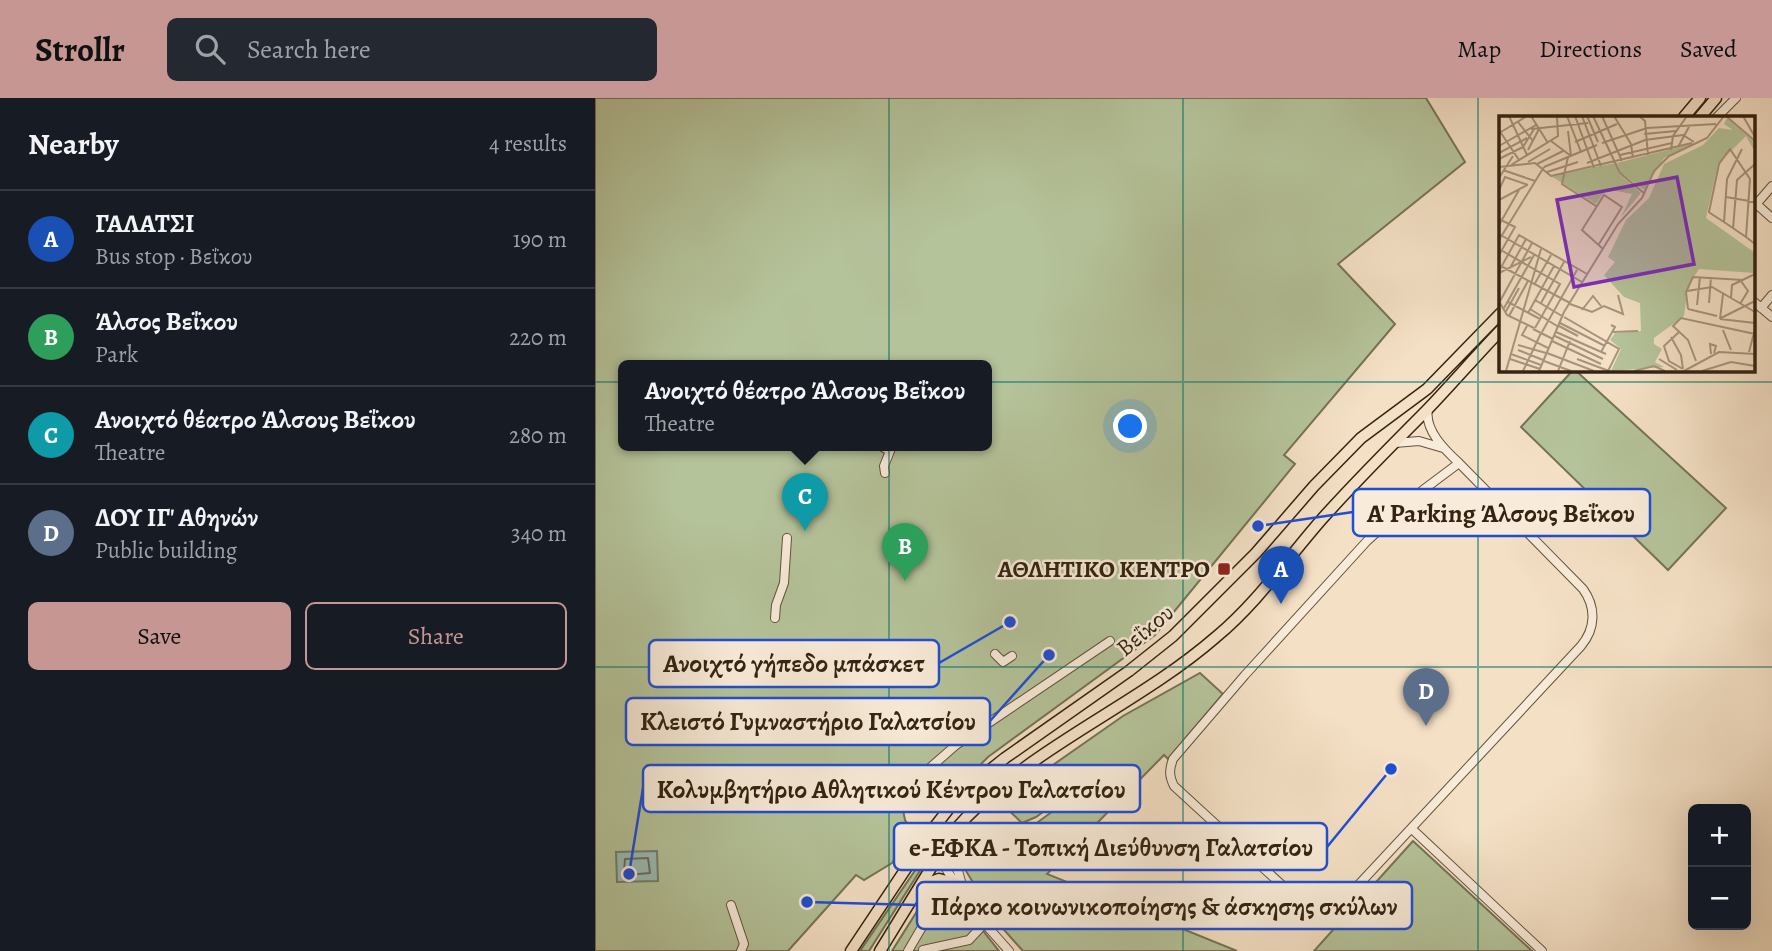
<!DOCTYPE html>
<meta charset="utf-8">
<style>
body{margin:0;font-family:Alegreya,serif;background:#242831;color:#f1f3f6}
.controls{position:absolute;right:21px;bottom:21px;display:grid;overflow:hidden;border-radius:10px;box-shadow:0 7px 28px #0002}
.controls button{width:63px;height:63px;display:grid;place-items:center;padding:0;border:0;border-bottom:2px solid #363941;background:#171b24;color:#f1f3f6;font:35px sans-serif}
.you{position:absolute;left:536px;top:329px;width:24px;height:24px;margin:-18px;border:5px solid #fff;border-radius:50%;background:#1a73e8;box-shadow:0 0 0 10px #1a73e833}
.badge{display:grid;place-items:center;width:46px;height:46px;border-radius:50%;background:#c59692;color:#fff;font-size:23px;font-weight:700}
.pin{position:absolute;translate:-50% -58px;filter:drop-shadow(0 2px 4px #0008)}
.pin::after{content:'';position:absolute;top:37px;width:24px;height:21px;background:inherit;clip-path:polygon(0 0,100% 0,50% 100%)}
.popup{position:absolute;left:23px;top:262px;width:374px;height:91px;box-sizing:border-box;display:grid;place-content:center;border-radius:10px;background:#171b24;filter:drop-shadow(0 2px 5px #0005);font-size:23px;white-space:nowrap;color:#9ea1a6}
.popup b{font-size:26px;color:#f1f3f6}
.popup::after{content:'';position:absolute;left:50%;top:100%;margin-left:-14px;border:14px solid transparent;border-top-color:#171b24}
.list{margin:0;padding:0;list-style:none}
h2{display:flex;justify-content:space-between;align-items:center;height:91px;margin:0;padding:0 28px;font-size:30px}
h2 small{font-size:23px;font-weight:400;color:#9ea1a6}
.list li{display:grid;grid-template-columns:46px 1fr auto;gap:21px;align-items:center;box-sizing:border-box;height:98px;padding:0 28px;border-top:2px solid #363941}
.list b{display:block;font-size:26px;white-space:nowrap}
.list p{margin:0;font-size:23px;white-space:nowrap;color:#9ea1a6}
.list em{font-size:23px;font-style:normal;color:#9ea1a6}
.actions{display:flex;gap:14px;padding:21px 28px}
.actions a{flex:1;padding:16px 0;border:2px solid #c59692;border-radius:10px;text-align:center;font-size:24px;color:#c59692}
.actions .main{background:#c59692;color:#111}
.icon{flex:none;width:38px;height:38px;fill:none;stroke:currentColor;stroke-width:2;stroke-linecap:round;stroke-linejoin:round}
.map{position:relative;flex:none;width:1177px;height:853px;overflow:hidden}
header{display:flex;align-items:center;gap:42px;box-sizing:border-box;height:98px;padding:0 35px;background:#c59692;color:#111}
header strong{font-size:33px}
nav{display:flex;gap:38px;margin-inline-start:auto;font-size:24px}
.search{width:490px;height:63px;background:#242831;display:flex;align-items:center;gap:18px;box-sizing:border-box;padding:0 24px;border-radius:10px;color:#9ea1a6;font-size:26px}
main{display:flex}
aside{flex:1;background:#171b24}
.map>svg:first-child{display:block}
.green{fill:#b5c39a;stroke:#747355;stroke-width:2;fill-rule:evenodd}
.water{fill:#9cbdb5;stroke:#727f73;stroke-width:2}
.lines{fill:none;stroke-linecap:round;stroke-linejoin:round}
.shore{stroke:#687062;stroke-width:2}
.minor-casing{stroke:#63523d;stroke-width:10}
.major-casing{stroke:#332310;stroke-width:13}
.minor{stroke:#f8ebd9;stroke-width:8}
.major{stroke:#f4e0c5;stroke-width:10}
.grid{fill:none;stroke:#0f766e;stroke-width:2;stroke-opacity:0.55}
.poi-dot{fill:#8f2418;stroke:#f8ebd9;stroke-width:2.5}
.labels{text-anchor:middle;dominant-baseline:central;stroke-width:5;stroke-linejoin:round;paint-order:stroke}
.poi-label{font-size:24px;font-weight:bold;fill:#332310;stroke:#f8ebd9;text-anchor:end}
.street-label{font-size:24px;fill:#332310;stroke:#f8ebd9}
.inset-road{fill:none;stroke:#a7947d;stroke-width:2}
.view{fill:#7b2cbf;fill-opacity:0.15;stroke:#7b2cbf;stroke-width:3.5}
.inset-edge{fill:none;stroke:#332310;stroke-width:3.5}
.leader{fill:none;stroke:#1d4ed8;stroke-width:2.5}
.callout-dot{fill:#1d4ed8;stroke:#f8ebd9;stroke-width:2.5}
.callout{fill:#f8ebd9;stroke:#1d4ed8;stroke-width:2.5}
.callout-label{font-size:26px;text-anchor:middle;font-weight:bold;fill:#332310}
</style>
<header>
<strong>Strollr</strong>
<div class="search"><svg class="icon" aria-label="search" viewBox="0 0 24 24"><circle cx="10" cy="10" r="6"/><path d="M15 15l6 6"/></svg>Search here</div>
<nav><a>Map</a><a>Directions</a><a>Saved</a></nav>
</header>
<main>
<aside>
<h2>Nearby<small>4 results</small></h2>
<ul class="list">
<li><span class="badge" style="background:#1a4fb4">A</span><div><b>ΓΑΛΑΤΣΙ</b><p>Bus stop · Βεΐκου</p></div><em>190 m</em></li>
<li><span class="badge" style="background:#2e9e5b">B</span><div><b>Άλσος Βεΐκου</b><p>Park</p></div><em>220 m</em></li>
<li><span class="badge" style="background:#0f9aa8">C</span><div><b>Ανοιχτό θέατρο Άλσους Βεΐκου</b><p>Theatre</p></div><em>280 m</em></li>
<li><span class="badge" style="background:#5c6f8a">D</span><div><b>ΔΟΥ ΙΓ' Αθηνών</b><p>Public building</p></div><em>340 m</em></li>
</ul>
<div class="actions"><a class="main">Save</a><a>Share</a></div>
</aside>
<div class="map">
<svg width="1177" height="853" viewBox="0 0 1177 853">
<rect width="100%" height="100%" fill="#f4e0c5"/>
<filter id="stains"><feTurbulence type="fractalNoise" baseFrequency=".00286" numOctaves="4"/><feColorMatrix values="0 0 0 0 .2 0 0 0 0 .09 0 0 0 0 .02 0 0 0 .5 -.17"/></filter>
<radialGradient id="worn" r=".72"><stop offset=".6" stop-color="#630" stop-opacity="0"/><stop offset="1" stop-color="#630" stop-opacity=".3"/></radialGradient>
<path class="green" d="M0 0H831L870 64 743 166 800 226 689 357 700 366 560 537 393 659 342 711 319 702 308 712 310 722 317 733 297 765 269 782 261 777 193 853H0ZM28 267H392V347H28Z
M979 271 1131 410 1073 472 926 329Z
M605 575 628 596 573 661 569 657 452 776 642 853H428L402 824 368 768C365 753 367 745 377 732L407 753 414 765 442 743 443 724 491 689 488 675C478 682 458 696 455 709L441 719 427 725 405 704 528 618Z
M818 743 937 853H719Z
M330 758 333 760 274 853H265Z
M344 790 352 791 359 796 404 853H297L336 791Z"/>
<path class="water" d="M62 753 63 783 22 784 21 754Z"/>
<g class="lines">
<path class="shore" d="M30 761 53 760 55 775 31 777 29 774Z"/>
<g class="minor-casing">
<path id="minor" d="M1122 19 1141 0
M1158 103 1177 120
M1158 110 1177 88
M1158 203 1177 219
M1166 210 1177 197
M833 311C829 332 850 352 864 365L988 491C1001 509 1001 530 986 548L741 811C730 816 724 816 713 811L579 688C574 678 574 672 578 661L650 577 772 443 828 392 864 365
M800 345 824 343 848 350
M284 347 295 353 289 368 290 375
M180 520 181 507 189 485 192 440
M400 556 408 564 417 558
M305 696 361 647 515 543
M817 731 947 853
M334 736C351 749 365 769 367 790
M328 746 343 758 360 785 367 790 391 827 414 853
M136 807 149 846 146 853
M328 852 374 842 386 829
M313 853 351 788"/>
</g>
<g class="major-casing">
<path id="major" d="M1089 19 1105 0
M1105 19 1121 0
M326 788 344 781 360 785
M256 853 334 736 359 704 386 679 410 660 534 573 578 538 661 455 719 388 766 340 832 291 906 215
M285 853 358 734C431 650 538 611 621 539 662 505 692 461 727 421 760 384 795 349 830 314 856 287 880 259 906 232"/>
</g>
<use href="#minor" class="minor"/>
<use href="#major" class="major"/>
</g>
<path class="grid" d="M294 0V853M588 0V853M883 0V853M0 284H1177M0 569H1177"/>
<rect class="poi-dot" x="622" y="464" width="14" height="14" rx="3.5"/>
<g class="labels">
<g class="poi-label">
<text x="615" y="471">ΑΘΛΗΤΙΚΟ ΚΕΝΤΡΟ</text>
</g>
<g class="street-label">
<text transform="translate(550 532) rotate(-40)">Βεΐκου</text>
</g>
</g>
<g transform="translate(904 18)">
<rect width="256" height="256" fill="#f4e0c5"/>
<path d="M228 2 255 26V34L247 20 219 48 207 102 255 136V157L200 153 189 170 185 200 155 222V228L163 233 156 246 165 251 112 255 122 233 111 224 116 217 142 215 141 187 125 181 105 159 116 146 109 141 127 104 150 82 165 48 204 29 220 12 234 14 225 8ZM196 27 165 42 145 74 122 57 118 47ZM116 47 120 58 142 77 122 101 133 78 107 73 97 88 52 60Z" fill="#b5c39a"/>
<path class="inset-road" d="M10 0 28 39M32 0 49 27M68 0 82 36M76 0 95 52M83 0 102 50M88 0 99 26M94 0 121 57 146 78M103 0 123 45M115 0 132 28 134 42M140 0 146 5 149 39M227 0 256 25M244 0 256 21M19 6 34 25M32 13 89 7M0 14 20 44M69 15 72 40M2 16 28 0M145 18 177 15M52 25 72 40M76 26 118 8M103 27 148 12 217 8M0 30 37 9M24 31 35 13M179 31 191 9M29 34 40 13M172 34 174 20 188 0M0 37 28 22M121 39 173 27M69 41 63 68 97 90M0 43 24 31M29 46 51 33M88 47 146 24 184 19 195 26M38 48 64 35M12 49 59 20 58 0M0 51 36 47 52 60 193 27M45 51 98 29M4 54 36 65M48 56 79 46M0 62 14 40M0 74 6 61 29 69M227 81 256 86M0 84 28 69M0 103 16 111 0 139M225 106 228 63 243 33M0 109 20 74M234 113 238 64 256 48M0 118 83 166M247 121 251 63 231 33 220 48 210 96 211 97 225 106 247 121 256 128M0 124 45 51M100 128 123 91 105 79 83 114 104 133M0 133 61 168 36 212M0 149 71 187M11 152 27 123M0 155 20 119 88 158M0 157 32 141M35 169 52 139M188 175 213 171 256 196M232 182 233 169 256 158M36 184 63 200M9 186 41 203M0 187 33 127M1 187 8 199 35 212M42 187 65 146M210 187 212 161M71 188 93 196 105 190 124 198 119 179M241 188 249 175 242 165M198 189 201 161M5 192 35 139M31 193 58 210M189 193 187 176 194 161 244 164M189 193 218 200M83 194 94 180 102 190M6 197 20 172M29 197 55 150M10 200 29 165M65 201 120 233 109 255M222 202 256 185M221 203 256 207M221 203 224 178M61 207 106 230M28 210 23 219 49 232M60 210 79 220M34 213 54 223M224 214 232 234M43 216 78 154M57 216 107 238M114 216 139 215M180 216 165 230 170 245 184 253M56 220 104 243M172 221 182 239 184 253M53 225 102 248M19 229 47 237M19 234 44 244M102 236 116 211 112 209M250 236 256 213M48 237 95 255M12 238 42 249M212 238 211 228 217 230 215 237M11 243 41 253M78 243 110 255M160 243 178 254M45 245 72 255M197 245 189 224 174 210 182 202 256 218M7 255 42 133M24 255 42 217M40 255 65 196 119 108 143 82 155 55 170 40 208 22 225 0M59 255 71 225M135 255 155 250 166 255M185 255 220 236 256 238M203 255 232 246 256 250"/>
<path class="view" d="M178 61 195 148 75 171 58 84Z"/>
<rect width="256" height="256" class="inset-edge"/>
</g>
<path class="leader" d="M663 428L758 414M415 524L344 565M454 557L395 623M34 776L48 690M796 671L732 749M212 804L322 807"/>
<g class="callout-dot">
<circle cx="663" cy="428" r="7"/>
<circle cx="415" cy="524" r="7"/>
<circle cx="454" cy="557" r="7"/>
<circle cx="34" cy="776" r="7"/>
<circle cx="796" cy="671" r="7"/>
<circle cx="212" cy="804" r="7"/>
</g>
<g class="callout">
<rect x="758" y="391" width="297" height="47" rx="7"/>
<rect x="54" y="542" width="290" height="47" rx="7"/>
<rect x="31" y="600" width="364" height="47" rx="7"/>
<rect x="48" y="667" width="497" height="47" rx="7"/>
<rect x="299" y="725" width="433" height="47" rx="7"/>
<rect x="322" y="784" width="495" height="47" rx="7"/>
</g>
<g class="callout-label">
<text x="906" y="424">Α' Parking Άλσους Βεΐκου</text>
<text x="199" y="574">Ανοιχτό γήπεδο μπάσκετ</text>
<text x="213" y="632">Κλειστό Γυμναστήριο Γαλατσίου</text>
<text x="296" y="700">Κολυμβητήριο Αθλητικού Κέντρου Γαλατσίου</text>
<text x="516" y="758">e-ΕΦΚΑ - Τοπική Διεύθυνση Γαλατσίου</text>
<text x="569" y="817">Πάρκο κοινωνικοποίησης &amp; άσκησης σκύλων</text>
</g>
<rect width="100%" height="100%" filter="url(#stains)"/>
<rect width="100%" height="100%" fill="url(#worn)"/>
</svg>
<div class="controls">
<button>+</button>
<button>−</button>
</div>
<div class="you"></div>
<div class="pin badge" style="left:686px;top:506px;background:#1a4fb4">A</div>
<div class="pin badge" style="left:310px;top:483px;background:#2e9e5b">B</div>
<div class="pin badge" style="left:210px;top:433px;background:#0f9aa8">C</div>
<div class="popup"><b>Ανοιχτό θέατρο Άλσους Βεΐκου</b>Theatre</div>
<div class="pin badge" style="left:831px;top:628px;background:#5c6f8a">D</div>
</div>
</main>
